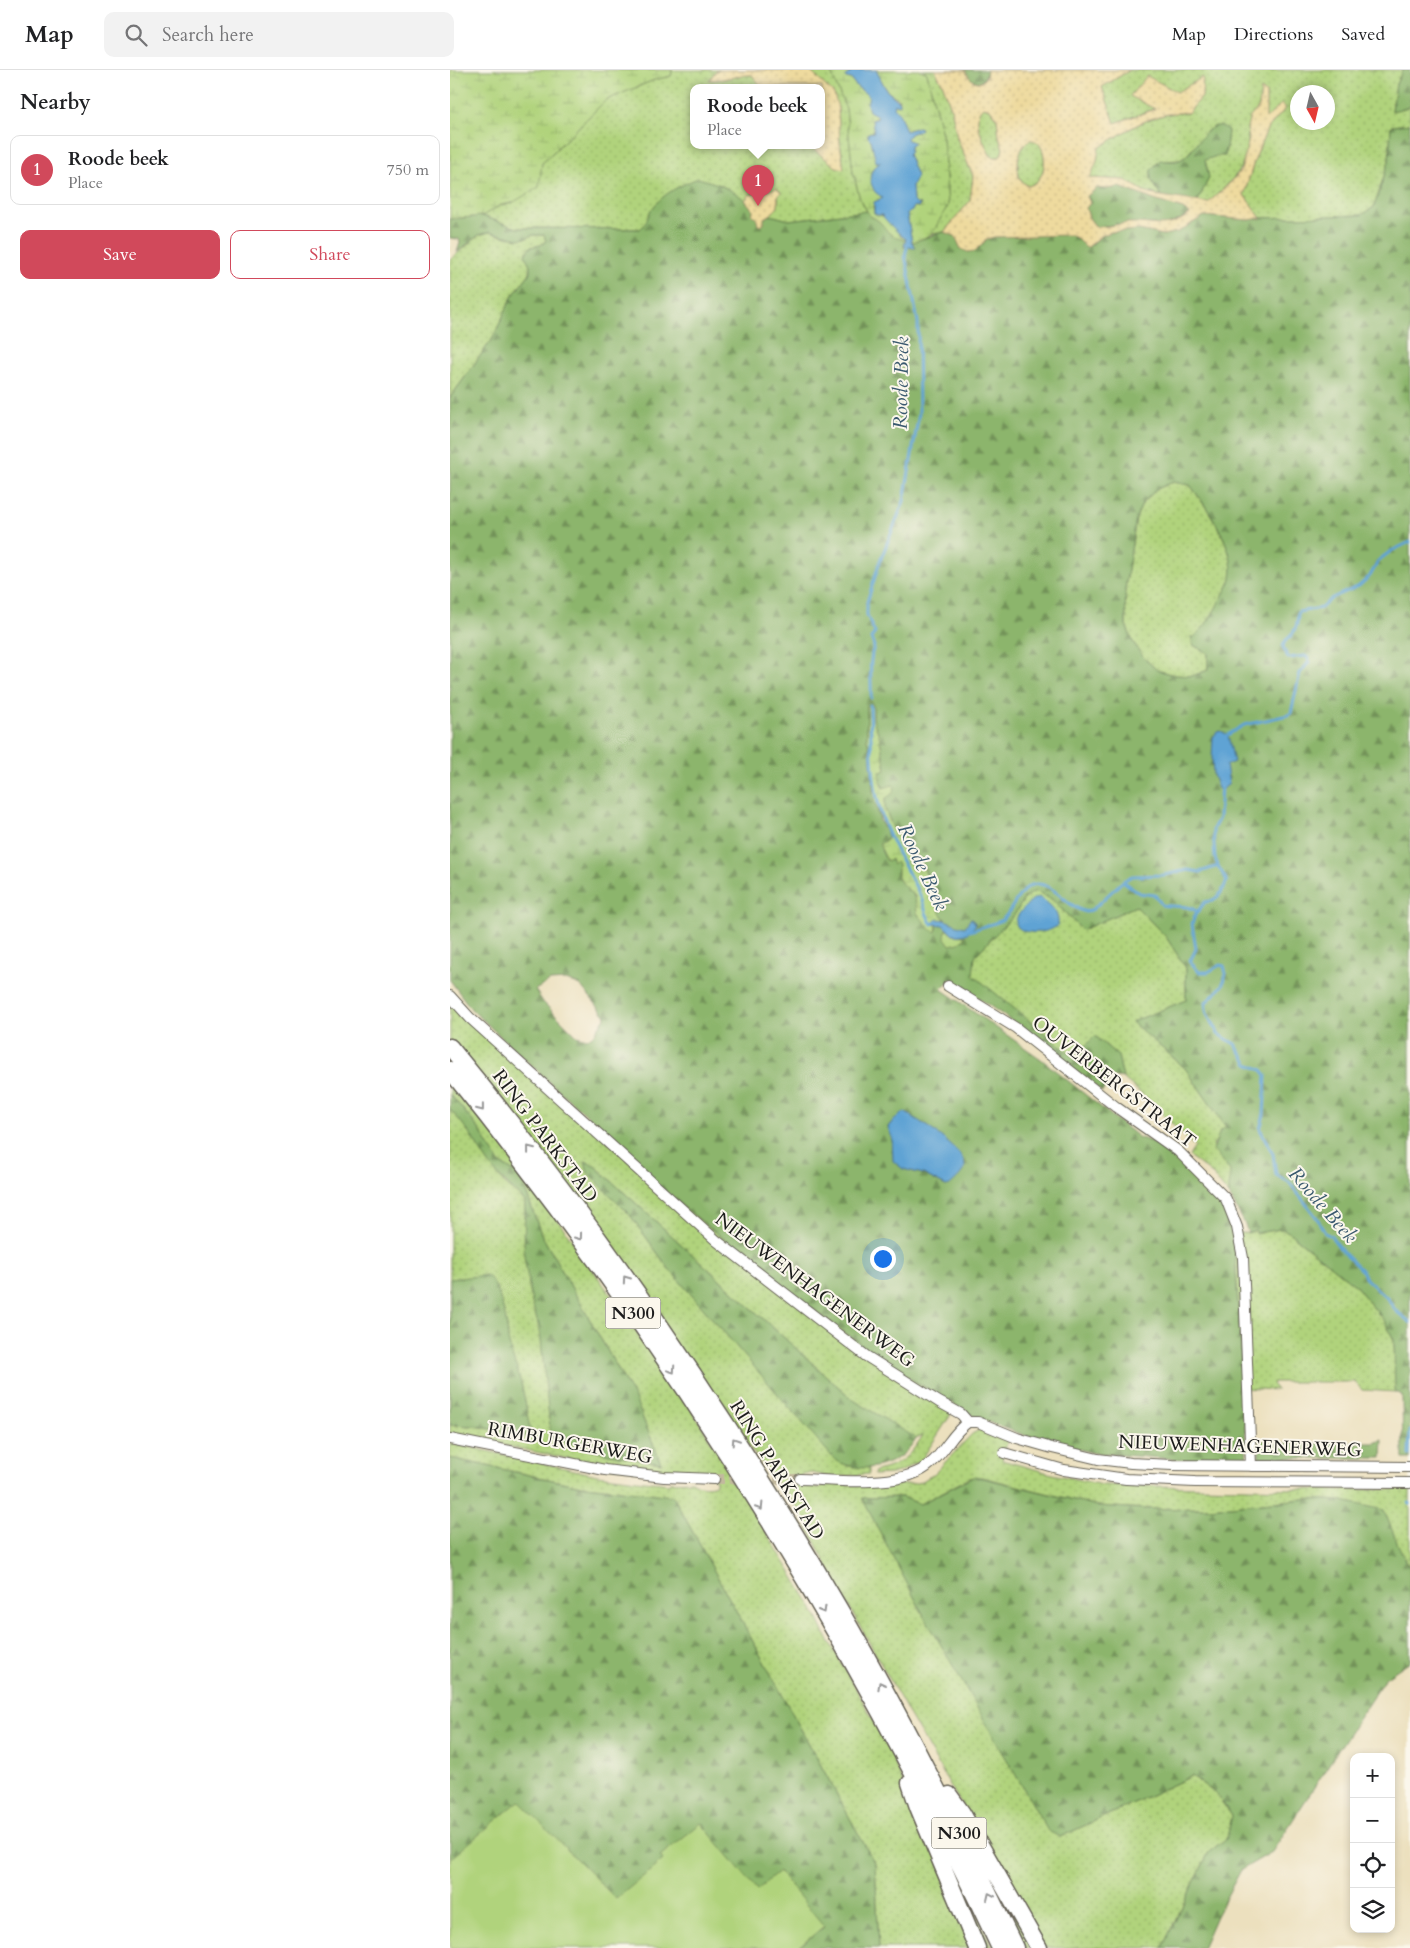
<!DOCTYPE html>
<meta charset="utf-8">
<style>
body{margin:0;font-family:Cardo,serif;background:#f2f2f2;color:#202124}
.controls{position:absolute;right:15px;bottom:15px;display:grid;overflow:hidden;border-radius:10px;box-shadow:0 2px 8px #0003}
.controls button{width:45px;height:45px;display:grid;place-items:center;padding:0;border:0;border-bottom:1px solid #e0e0e0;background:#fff;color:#202124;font:25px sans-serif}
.compass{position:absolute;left:840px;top:15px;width:45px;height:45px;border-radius:50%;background:#fff;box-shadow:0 2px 8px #0003;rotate:172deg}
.you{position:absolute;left:432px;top:1188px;width:18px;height:18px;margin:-12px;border:4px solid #fff;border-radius:50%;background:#1a73e8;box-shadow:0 0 0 8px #1a73e833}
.badge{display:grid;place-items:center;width:32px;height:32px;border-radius:50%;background:#d1495b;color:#fff;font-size:16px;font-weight:700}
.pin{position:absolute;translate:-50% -41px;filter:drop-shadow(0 1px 2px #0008)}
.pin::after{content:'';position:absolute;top:26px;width:18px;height:15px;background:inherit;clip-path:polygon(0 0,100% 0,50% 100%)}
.popup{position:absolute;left:240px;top:14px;width:135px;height:65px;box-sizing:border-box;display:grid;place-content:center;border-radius:10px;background:#fff;filter:drop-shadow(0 1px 4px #0005);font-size:16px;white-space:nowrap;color:#757577}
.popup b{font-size:19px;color:#202124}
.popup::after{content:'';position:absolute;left:50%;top:100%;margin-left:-10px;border:10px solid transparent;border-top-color:#fff}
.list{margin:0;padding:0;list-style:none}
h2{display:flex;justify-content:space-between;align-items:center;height:65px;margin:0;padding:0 20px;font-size:21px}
h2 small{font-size:16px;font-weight:400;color:#757577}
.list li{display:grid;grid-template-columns:32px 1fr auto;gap:15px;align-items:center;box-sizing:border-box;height:70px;margin:0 10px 10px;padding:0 10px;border:1px solid #e0e0e0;border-radius:10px}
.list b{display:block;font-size:19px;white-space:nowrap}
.list p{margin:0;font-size:16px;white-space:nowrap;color:#757577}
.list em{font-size:16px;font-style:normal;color:#757577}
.actions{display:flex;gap:10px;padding:15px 20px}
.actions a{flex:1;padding:11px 0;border:1px solid #d1495b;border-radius:10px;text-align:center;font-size:18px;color:#d1495b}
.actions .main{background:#d1495b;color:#fff}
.icon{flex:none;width:28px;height:28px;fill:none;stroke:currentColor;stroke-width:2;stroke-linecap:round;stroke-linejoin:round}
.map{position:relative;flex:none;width:960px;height:1878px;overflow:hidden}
header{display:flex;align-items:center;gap:30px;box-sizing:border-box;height:70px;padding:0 25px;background:#fff;border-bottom:1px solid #e0e0e0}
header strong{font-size:24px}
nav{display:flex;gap:28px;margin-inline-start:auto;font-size:18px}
.search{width:350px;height:45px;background:#f2f2f2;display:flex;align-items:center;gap:12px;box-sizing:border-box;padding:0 18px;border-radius:10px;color:#757577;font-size:19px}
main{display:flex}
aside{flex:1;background:#fff}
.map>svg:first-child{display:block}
.grass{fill:url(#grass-dots);stroke:#66784c;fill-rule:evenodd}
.forest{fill:url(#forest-firs);stroke:#546844;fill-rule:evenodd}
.wetland{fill:url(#wetland-marsh);stroke:#66784c}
.sand{fill:url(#sand-dots);stroke:#857b5d;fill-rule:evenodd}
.garden{fill:#b0d37c;stroke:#66784c}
.water{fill:#5fa3d4;stroke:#3e6078}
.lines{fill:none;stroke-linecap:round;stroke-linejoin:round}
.stream{stroke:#5fa3d4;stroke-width:3}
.minor-tunnel{stroke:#c2b99e;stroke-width:10;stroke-dasharray:10 5;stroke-linecap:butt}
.minor-casing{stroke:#656155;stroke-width:12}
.trunk-casing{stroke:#656155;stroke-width:19}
.minor{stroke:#fff;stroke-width:10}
.trunk{stroke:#fff;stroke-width:16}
.oneway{stroke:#999}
.labels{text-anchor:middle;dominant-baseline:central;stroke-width:4;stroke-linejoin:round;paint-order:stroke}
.shield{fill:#fbf7ec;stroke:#5f5e5a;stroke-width:1}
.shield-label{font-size:18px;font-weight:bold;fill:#1c1c1c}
.street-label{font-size:19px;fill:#1c1c1c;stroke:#fbf7ec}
.water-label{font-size:20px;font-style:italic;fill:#3a596f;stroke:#fbf7ec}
</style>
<header>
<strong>Map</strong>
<div class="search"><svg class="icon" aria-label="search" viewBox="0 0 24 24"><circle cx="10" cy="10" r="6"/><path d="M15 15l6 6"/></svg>Search here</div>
<nav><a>Map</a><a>Directions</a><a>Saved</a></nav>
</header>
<main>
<aside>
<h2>Nearby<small></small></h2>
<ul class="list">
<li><span class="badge">1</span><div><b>Roode beek</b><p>Place</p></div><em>750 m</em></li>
</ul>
<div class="actions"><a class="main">Save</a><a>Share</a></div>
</aside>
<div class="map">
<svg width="960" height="1878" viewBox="0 0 960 1878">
<defs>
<pattern id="grass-dots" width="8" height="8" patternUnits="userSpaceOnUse" patternTransform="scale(1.25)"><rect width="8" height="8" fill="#b0d37c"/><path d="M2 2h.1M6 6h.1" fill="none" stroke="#97b56b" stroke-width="1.8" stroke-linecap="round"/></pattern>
<pattern id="forest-firs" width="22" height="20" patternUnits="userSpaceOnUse" patternTransform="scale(1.25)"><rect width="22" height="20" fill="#8cb56c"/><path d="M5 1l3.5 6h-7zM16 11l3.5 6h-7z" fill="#729258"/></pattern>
<pattern id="wetland-marsh" width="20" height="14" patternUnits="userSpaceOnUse" patternTransform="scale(1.25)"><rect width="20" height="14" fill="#b0d37c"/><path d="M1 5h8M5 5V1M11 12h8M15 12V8" fill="none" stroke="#97b56b"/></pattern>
<pattern id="sand-dots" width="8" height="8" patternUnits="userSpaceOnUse" patternTransform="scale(1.25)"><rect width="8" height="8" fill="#eeda9e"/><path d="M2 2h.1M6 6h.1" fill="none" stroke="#ccba88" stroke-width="1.8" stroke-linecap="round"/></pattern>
</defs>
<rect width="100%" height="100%" fill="#fbf7ec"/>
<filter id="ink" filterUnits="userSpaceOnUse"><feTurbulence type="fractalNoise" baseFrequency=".02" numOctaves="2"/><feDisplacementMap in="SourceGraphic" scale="10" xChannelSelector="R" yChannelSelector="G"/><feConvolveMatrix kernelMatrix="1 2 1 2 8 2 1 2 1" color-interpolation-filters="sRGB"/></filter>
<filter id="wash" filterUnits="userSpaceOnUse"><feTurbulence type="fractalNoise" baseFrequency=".0096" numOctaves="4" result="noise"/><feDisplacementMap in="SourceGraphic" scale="20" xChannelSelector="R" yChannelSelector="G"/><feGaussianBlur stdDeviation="1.12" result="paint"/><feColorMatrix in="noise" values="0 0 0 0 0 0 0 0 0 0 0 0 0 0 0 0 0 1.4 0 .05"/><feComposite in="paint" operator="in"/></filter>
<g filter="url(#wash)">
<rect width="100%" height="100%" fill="#ece0be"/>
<path class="grass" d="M222 0H270L266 1 260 10C274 11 287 5 302 5L312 17H244V75H358L377 90 393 89 390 73 388 38 361 2 380 0 396 39 403 102 410 129 417 141 339 150 320 145C325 138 330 136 328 126 316 119 304 119 295 130L269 114 200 141 196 155 190 159 67 158 32 146 51 135 62 133 92 93 156 30 204 10 221 6Z
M471 0H485L493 15 502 41 507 68 523 106 520 131 494 162 482 164 498 135 493 69 477 3Z
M680 0H953L946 14 942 40 955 38 960 35V54L941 56 939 91 924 137 912 145 811 148 794 125 804 92 817 59 836 38 815 50 816 23 811 19 809 37 797 58C803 93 782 111 758 133L747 132 759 108 755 90 763 86H775L778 61 758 60 736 86 730 90 710 91 701 100V109L711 126 688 119 675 110 639 108 647 91 648 78C677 61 703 41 738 43L752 27V8L706 38 665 53 652 17ZM848 22H878V52H848Z
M533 37 540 39 547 49 549 66 553 79 550 87H543L540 85C535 74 520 47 533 37Z
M584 69C600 79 597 112 578 116L570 110C567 97 566 72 584 69Z
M39 162 57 167 76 168 83 165H94L96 171 91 175 80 177V203L62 227 43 268 0 328V190L29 165Z
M723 412 740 415C756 437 788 480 781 509 779 516 774 523 771 530 762 547 756 556 742 570L743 575 758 583V600L742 606 724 605 706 600 693 587 683 572 676 555 675 519 686 448 693 432 707 419Z
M586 821 603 830 632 860 686 836 716 867 736 898V930L682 952 735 998 776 1057 763 1075 781 1101 779 1125 761 1103 739 1086 745 1077 695 1027 673 1008 668 986 645 966 625 988 522 905 525 886 565 844 575 827Z
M0 930 204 1114 371 1245 473 1317 501 1332 500 1346 472 1389 452 1401 441 1404 424 1405 425 1401C449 1397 461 1385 473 1365L466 1368 462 1367 405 1331 385 1314 146 1097 136 1091 138 1103 180 1145 219 1199 397 1396H419V1404C407 1405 395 1406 383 1407 372 1407 358 1398 349 1407L354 1413 368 1418 382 1413 400 1415 462 1414 471 1412 485 1403 522 1364 531 1359 558 1369 552 1390 602 1404 653 1415 893 1420 960 1419V1498L951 1482 893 1431 855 1429 759 1438 695 1439 648 1436 532 1407 519 1408 470 1434 452 1427 413 1428 472 1542 610 1767 742 1706 766 1724 782 1746 777 1768 759 1782 712 1878H570L539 1810 515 1741 458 1642 386 1513 350 1443 333 1417 341 1416 329 1417 0 970Z
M0 1008 78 1108 240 1337 362 1537 374 1562 433 1667 457 1722 471 1738 543 1878H429L425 1794 223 1426 126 1415 0 1388V1373L147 1405 219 1414 220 1412 242 1411C248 1416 259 1417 266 1414V1410L256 1403 243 1402 242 1405 158 1397 0 1364V1355L26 1356 83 1367 0 1342V1039L13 1052 40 1095 55 1114 75 1131 85 1177 101 1368 159 1384 211 1393 185 1329 91 1164 70 1105 49 1093 29 1059 0 1024Z
M831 1159 837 1161 906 1216 935 1252 944 1270 946 1322 912 1320 905 1312H824L822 1314 827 1320 793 1318 785 1183 788 1163H798L805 1160 806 1163Z"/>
<path class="forest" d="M515 0H537V1L533 10 529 12 520 9Z
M953 0H960V35L955 38 942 41 946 14Z
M960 54V1389H953L952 1325 946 1322 945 1319 944 1270 935 1252 906 1216 837 1161 831 1159 806 1163 805 1160 798 1163 795 1154 779 1125 780 1101 763 1080 770 1061 776 1057 735 998 682 952 736 930V898L716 867 686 836 632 860 603 830 586 821 575 827 565 844 525 886 523 905 624 987 645 966 668 986 673 1008 667 1007 662 1008 652 1022 556 947 501 909 491 919 591 989 688 1067 722 1079 754 1111 768 1131 779 1142 788 1163 785 1183 797 1391 740 1390 644 1383 577 1366 527 1348 438 1295 371 1245 204 1114 145 1059 146 1053 118 1029 22 940 0 910V328L43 268 62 227 80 203V195L75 185 80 177 91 175 96 171 94 165H83L76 168 68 169 39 162 29 165 7 182 10 173 9 169 0 168V149L32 146 67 158 190 159C198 153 197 146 202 139 213 123 231 115 248 108 264 112 282 119 295 130 300 135 304 142 308 149H313L320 145 339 150 417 141 420 146C438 153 435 167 456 170L454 177 465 178 462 172 494 162 505 166 511 179 529 178 537 169 544 167C563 166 603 161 620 165 626 167 630 172 635 177L642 175 651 166 661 162 689 160 713 165 728 162 754 146 799 150 811 148 912 145 924 137 939 91 941 56ZM723 412 740 415C757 437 787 479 781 508 779 516 773 525 769 532 761 548 755 557 742 569L741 566 743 575 758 583V600L742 606 724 605 707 600 693 587 683 572 676 555 675 519 686 448 693 432 707 419ZM417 635 423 636V650L429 665 436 700 430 702V711L432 718 437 717 439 726 435 729V739L445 763 452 765C458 779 464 780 471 791 481 807 480 836 495 849L482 854 487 855V860L485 862 468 845 466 832 462 822 451 813 448 803V794L446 792 443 795 442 791 435 788 431 780 438 766 430 751 423 722 420 678 417 669ZM116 910 130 915 156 946 145 963 137 969 127 966 93 932 85 920 100 911ZM454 1043 479 1058 510 1084 496 1116 473 1104 453 1099 442 1082 443 1074 438 1057 442 1052Z
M765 56H772L778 61 775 86 770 85 755 90 759 108 747 132 711 126 701 109V100L710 90C716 91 724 92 730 90 743 85 750 63 765 56Z
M670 117 704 130 733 139 740 143 730 150 713 156 704 154 679 153 646 157 639 148 636 138 640 133 637 126 647 118 657 119Z
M0 1024 29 1059 49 1093 70 1105 91 1164 185 1329 211 1393 159 1384 101 1368 90 1261 82 1233 74 1186 75 1131C62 1119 49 1108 39 1094 26 1075 17 1056 0 1040Z
M135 1091 146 1097 385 1314 405 1331 466 1368C450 1397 413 1406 385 1390L219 1199 180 1145 138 1103Z
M37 1205C48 1214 55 1243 57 1258 58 1263 57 1269 59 1274 63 1291 71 1308 74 1326 77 1341 78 1354 83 1368L26 1356 0 1355V1209Z
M817 1370 820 1373H924L933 1370 932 1388H809V1371Z
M0 1388 126 1415 223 1426 425 1794 429 1878H348L374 1857 307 1820 298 1811 257 1844 167 1830 69 1732 0 1791Z
M525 1406 648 1436 695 1439 759 1438 855 1429 893 1431 934 1440 951 1482 960 1498V1591L935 1608 822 1782 791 1800 766 1846 752 1878H712L759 1782 777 1768 782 1746 766 1724 742 1706 610 1767 598 1761 472 1542 412 1428 452 1427 470 1434Z"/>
<path class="wetland" d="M0 0H222L221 6 204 10 156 30 92 93 89 117 62 133 51 135 32 146 0 149Z
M380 0 400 2 396 8 401 9 406 16 420 27 417 34 419 41 427 44 428 47 422 50 424 61 418 63V67L421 70 427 92H431L422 100C422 113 422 121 433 128L428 130 423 135 424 143 427 145H432L445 158 451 167H454L456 170C433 167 438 153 420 146L410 129 403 102 396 39Z
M426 0H471L477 3 493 69 498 135 482 164C475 167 469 171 462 172L457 144 458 142 462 141 464 136 468 137 471 135 470 133 468 135 463 131 462 116 467 106 458 84 460 83V75L465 73 458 70 457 68 460 64 471 59 468 57 456 61 449 43 444 37 445 34 448 35 449 29 437 21Z
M417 635H423V650L429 665 436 700 430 702V711L433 718 443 715 445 717 442 724 435 729V739L445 763 452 765 458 777 471 791 491 845 496 850 493 849 483 854 487 855 486 862 481 860 467 843 465 826 451 813 448 807V794L446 792 443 795 441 789 437 791 429 774 437 770 438 766 424 731 420 678 417 669Z
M496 859 503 865 514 866V869L509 873 500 875 495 868Z"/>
<path class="sand" d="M270 0H377L361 2 384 24 388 38 390 73 394 99 386 97 358 75H372V17H312L302 5C287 5 274 11 259 10L266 1Z
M485 0H515C519 7 522 13 531 12L536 7 537 0H680L652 17 665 53 705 39 680 26 697 6 727 22 753 7 752 27 738 43C703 41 677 60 649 78L647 91 640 108 675 110 699 124 758 133 782 111 791 100 799 69 797 58 800 47 809 37 811 19 816 23V49L831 34 836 38 817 59 804 92 794 125 811 148 799 150 754 146 728 162 713 165 689 160 661 162 651 166 638 177H635L625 167 619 165 544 167 537 169 525 181 518 182 511 179 505 166 494 162 520 131 523 106 507 68 502 41 493 15ZM533 37 540 39 547 49 549 66 553 79 550 87H543L540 85C535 74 520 47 533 37ZM580 70C598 69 601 111 578 116L570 110C566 97 567 78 580 70ZM670 117 704 130 733 139 740 144C714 162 706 152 678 153 668 154 657 157 646 157L639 148 636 138 640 133 637 126 647 118 657 119Z
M327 118 331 122 328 126V137L320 145 314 148V154L310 156 308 155 306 147 302 145 303 140 295 130 299 125Z"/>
<path class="garden" d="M69 1731 166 1829 213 1790 210 1786 251 1753 307 1820 329 1802 374 1856 348 1878H0V1789Z"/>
<path class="water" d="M397 0H426L437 21 450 32V35L445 34 444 37 449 43 456 61 468 57 471 58 470 60 460 64 457 68 458 70 465 73 460 75V83L458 84 467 106 462 116 463 131 468 135 471 134 468 137 464 136 462 141 457 144 462 172 465 178 454 176 456 169C451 166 436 151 432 145H427L424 143V132L433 128 425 122C418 109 418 101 431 92H426L421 70 418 67V63L424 62 422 50 427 49 428 46 419 41 417 34 419 26 406 16 401 9 396 8 395 6 401 3Z
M771 661 778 665 784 692 776 695 779 714 773 719H768L763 705 762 689 763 667 767 662Z
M588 827C599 832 610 843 608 855 597 867 548 866 573 839 578 834 581 829 588 827Z
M521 848 526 854C520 864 514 866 503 865L493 855 482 854 487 849C498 849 505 856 515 857Z
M454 1042C468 1049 516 1081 515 1096 514 1103 505 1110 500 1115L496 1116 473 1104 453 1099 443 1091 442 1068 438 1057 442 1052Z"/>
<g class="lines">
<path class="stream" d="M421 628C422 610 418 592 424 576L421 568 425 563 417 545V532L430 491 454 431 469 343 468 252 455 185 458 174
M420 635C421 670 421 707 430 740 439 770 455 796 469 823 475 834 474 844 482 854L484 853
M776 666 794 655 838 645 841 643 850 603 859 592 858 588 855 586 838 588 833 577C834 568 839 570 843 563 847 557 848 549 848 542L871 538 882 528 909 516 920 506 929 490 941 481 960 472
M768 796 765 788 763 759 769 748 771 715
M673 811 689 823 705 825 712 835C725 838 736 833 748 842
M519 861C523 860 549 852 552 850 563 841 569 816 586 814 603 812 619 839 636 842L643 839 673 811 682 806 714 805 738 800 750 802 768 796 777 811C772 822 768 831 755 832L745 845 742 854 746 879 740 891 749 902H758L770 895 774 896C780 912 767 922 756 932 754 949 764 949 768 964L785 974 798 994 812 1000 816 1005 814 1044 810 1059 823 1084 826 1105 839 1112 867 1148 875 1163 881 1166 893 1182 913 1202 916 1209 936 1227 946 1241 960 1252
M959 1385 960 1361
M959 1433 960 1434"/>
</g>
</g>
<g filter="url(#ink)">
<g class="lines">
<path class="minor-tunnel" d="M264 1409H350"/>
<g class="minor-casing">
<path id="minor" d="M498 916 566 958 666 1037 728 1081 776 1129 787 1157 793 1188 801 1396
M0 926 20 948 267 1171 416 1286 489 1332 511 1344 518 1352H528L567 1368 602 1378 648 1389 681 1393 722 1395 960 1397
M0 1369 155 1400 214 1407 264 1409
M554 1383 614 1400 676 1409 745 1412 960 1413
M350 1409C386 1410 453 1419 480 1394 495 1382 502 1363 518 1352"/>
</g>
<g class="trunk-casing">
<path id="trunk" d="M0 977C145 1153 276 1343 390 1540 454 1650 510 1764 565 1878
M0 1000C218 1269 402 1564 550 1878
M460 1713 468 1737 527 1878
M499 1725 512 1743 589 1878"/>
</g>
<use href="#minor" class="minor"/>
<use href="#trunk" class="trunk"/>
</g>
<defs><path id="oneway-chevron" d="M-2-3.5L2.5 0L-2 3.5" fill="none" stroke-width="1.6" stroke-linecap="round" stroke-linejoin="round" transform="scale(1.25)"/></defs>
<g class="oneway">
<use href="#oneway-chevron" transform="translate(31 1038) rotate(52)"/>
<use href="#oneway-chevron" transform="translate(80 1079) rotate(-128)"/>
<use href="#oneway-chevron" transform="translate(129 1167) rotate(54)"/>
<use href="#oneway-chevron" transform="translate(176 1209) rotate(-125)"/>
<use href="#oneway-chevron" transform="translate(222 1300) rotate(56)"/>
<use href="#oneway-chevron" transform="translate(285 1371) rotate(-123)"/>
<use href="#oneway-chevron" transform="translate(310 1437) rotate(58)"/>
<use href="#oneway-chevron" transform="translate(373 1540) rotate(60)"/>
<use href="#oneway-chevron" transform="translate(431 1615) rotate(-119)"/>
<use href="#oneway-chevron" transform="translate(540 1826) rotate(-115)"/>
</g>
</g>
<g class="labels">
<g class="shield">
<rect x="155.5" y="1227.5" width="55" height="31" rx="4"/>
<rect x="481.5" y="1747.5" width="55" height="31" rx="4"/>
</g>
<g class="shield-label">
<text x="183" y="1243">N300</text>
<text x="509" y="1763">N300</text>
</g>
<g class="street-label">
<text transform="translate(664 1012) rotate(38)">OUVERBERGSTRAAT</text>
<text transform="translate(95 1066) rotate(53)">RING PARKSTAD</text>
<text transform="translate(365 1220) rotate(37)">NIEUWENHAGENERWEG</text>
<text transform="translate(120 1373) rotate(10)">RIMBURGERWEG</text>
<text transform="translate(790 1376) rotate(2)">NIEUWENHAGENERWEG</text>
<text transform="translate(327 1400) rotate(58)">RING PARKSTAD</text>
</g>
<g class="water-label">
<text transform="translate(451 313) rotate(-89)">Roode Beek</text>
<text transform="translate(473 797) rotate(65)">Roode Beek</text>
<text transform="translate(873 1135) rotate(49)">Roode Beek</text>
</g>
</g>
</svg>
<div class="controls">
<button>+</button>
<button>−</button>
<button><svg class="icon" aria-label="locate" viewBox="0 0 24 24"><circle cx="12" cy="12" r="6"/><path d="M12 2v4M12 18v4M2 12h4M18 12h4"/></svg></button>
<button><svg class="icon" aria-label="layers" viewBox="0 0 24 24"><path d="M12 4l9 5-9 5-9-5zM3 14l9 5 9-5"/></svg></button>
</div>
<svg class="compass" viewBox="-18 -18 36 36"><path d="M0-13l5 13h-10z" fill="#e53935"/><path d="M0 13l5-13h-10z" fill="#757577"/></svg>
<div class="you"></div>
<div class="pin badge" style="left:308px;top:136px">1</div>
<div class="popup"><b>Roode beek</b>Place</div>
</div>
</main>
